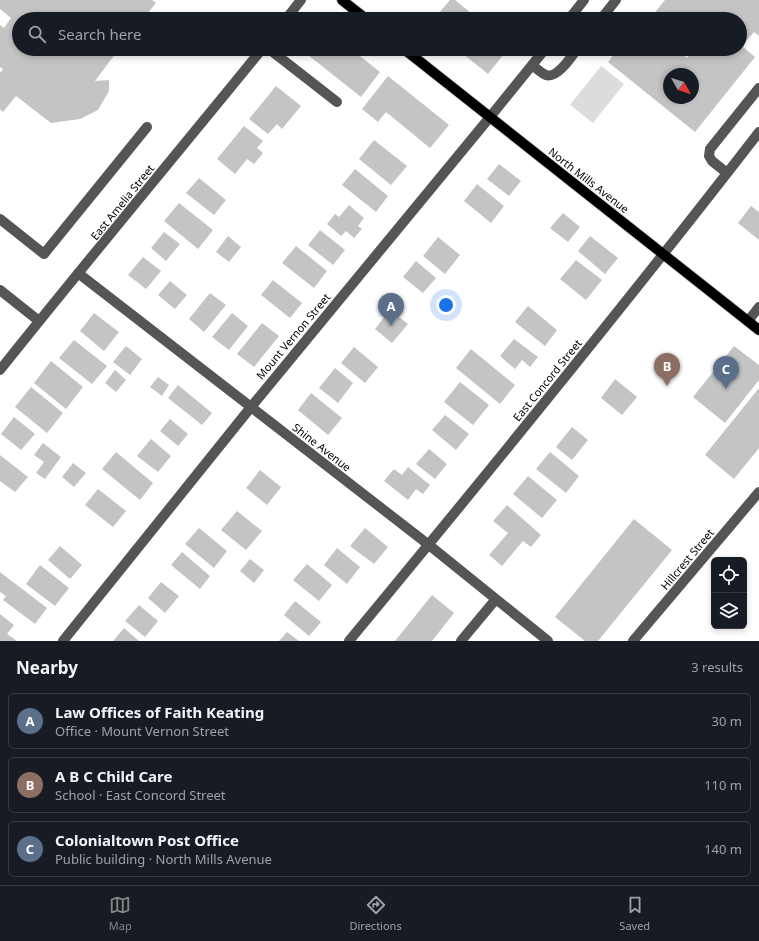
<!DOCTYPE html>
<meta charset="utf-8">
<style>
body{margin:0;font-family:"Noto Sans",sans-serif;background:#242831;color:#f1f3f6}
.controls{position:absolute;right:12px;bottom:12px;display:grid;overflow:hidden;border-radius:6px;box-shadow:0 2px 6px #0003}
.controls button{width:36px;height:36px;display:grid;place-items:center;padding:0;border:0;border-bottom:1px solid #363941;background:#171b24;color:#f1f3f6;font:20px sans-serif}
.compass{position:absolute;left:663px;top:68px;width:36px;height:36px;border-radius:50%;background:#171b24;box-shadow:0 2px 6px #0003;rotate:129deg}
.you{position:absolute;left:446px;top:305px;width:14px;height:14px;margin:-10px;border:3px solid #fff;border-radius:50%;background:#1a73e8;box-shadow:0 0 0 6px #1a73e833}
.badge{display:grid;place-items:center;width:26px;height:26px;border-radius:50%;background:#858687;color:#fff;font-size:13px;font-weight:700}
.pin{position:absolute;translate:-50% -33px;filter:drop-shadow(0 1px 2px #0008)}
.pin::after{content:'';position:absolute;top:21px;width:14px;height:12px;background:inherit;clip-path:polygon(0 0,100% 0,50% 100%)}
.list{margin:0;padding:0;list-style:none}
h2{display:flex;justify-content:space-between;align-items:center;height:52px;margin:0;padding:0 16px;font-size:17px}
h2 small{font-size:13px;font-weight:400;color:#9ea1a6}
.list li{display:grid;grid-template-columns:26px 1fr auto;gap:12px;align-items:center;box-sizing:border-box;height:56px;margin:0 8px 8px;padding:0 8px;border:1px solid #363941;border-radius:6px}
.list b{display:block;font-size:15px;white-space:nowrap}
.list p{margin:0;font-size:13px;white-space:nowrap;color:#9ea1a6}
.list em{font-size:13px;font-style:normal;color:#9ea1a6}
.icon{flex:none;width:22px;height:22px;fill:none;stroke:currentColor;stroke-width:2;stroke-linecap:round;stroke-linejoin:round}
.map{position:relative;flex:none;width:759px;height:641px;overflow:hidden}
.search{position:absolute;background:#171b24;box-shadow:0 2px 6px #0003;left:12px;right:12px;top:12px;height:44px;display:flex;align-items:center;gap:10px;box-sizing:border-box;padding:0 14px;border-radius:22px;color:#9ea1a6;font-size:15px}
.sheet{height:244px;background:#171b24}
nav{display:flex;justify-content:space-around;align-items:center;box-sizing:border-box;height:56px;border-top:1px solid #363941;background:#171b24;font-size:11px;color:#9ea1a6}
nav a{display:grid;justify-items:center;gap:2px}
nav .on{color:#858687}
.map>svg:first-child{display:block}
.green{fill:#dcdcdc}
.building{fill:#c4c4c4;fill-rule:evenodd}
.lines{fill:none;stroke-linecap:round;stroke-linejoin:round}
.major-casing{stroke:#dbdbdb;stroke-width:12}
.minor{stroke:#555;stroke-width:10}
.major{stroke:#000;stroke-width:10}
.labels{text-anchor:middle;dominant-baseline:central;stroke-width:3;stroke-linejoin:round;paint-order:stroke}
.street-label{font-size:11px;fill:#000;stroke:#fff}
</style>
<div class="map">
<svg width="759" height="641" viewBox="0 0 759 641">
<rect width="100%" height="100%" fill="#fff"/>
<path class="green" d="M601 66 624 84 593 123 570 105Z"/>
<path class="building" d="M0 0H152L156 3 143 19H19V49H119L95 81 109 80V91L98 110 80 119 51 123 16 96 3 112 0 109V73L3 69 0 67V25L4 28 11 18 0 9Z
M450 0H455L478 19H434Z
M665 0H759V36L754 32 742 46 755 57 695 132 608 62 618 49H676L687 58 693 50 692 49H740V19H654L651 17ZM669 74H693V98H669Z
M305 49H351L380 72 361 97 303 51Z
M457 49H508L488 74Z
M388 76 449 125 430 148 386 112 378 122 362 109Z
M276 86 301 106 282 129 277 124 268 134 249 119Z
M244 126 263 141 257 148 263 153 254 164 247 159 235 174 217 159Z
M374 140 407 166 391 185 359 159Z
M499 164 521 181 509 196 487 179Z
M355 169 388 196 376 212 342 185Z
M199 178 226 200 214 215 186 193Z
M477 184 504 206 491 223 464 201Z
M179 203 213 230 198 249 164 221Z
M349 205 364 218 358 226 362 229 354 238 346 231 341 236 327 224 335 214 339 217Z
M751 206 759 212V240L738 223Z
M563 213 580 227 568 242 550 228Z
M320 230 345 250 333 265 308 245Z
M164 232 180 244 166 261 151 248Z
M228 236 241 247 229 262 216 252Z
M590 236 618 258 605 274 578 251Z
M438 237 460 255 445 274 423 256Z
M296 246 327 271 314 288 282 263Z
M143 257 161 271 146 289 128 275Z
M576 260 602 280 586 300 560 279Z
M416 261 436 278 423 293 403 277Z
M273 280 302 303 290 318 261 295Z
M170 281 187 295 175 309 158 295Z
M210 293 226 305 204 332 189 319Z
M528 306 557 330 545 346 515 322Z
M390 310 408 324 392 343 375 329Z
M94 313 119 332 104 351 80 331Z
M232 313 248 326 229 350 212 337Z
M262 323 279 336 254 367 237 354Z
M514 339 538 357 530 367 522 360 515 369 500 356Z
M74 340 107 366 92 384 59 358Z
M126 346 142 359 130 375 113 362Z
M734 346 759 365V380L725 423 693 397Z
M354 347 378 367 365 383 341 363Z
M471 349 515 385 500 404 456 368Z
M51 361 83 387 66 409 34 383Z
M335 368 353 383 338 403 319 388Z
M115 370 126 380 116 392 105 383Z
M158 377 169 385 162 396 150 387Z
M615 379 637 397 622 415 601 398Z
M460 382 489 405 473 425 444 402Z
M178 385 212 413 202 425 168 398Z
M31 387 63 413 47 433 15 407Z
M759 388V448L734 479 705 455Z
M311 393 342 418 328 435 298 410Z
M445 415 469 434 456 450 432 430Z
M14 417 35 434 21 450 1 434Z
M170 419 188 434 178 446 160 431Z
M572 427 588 440 572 460 556 447Z
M151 439 171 456 158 472 137 456Z
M43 443 61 457 45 479 36 473 44 462 34 455Z
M429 449 447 464 435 479 416 464Z
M116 452 153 483 140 500 102 469Z
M550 452 579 476 566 493 536 469Z
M0 455 28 477 15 492 0 481Z
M73 463 86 473 74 487 62 477Z
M408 467 430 485 423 494 416 489 408 500 384 481 394 469 402 475Z
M260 470 281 487 267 505 246 488Z
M528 476 557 500 542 518 513 494Z
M98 489 126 511 113 527 85 505Z
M507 505 541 535 531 547 523 541 502 566 489 555 508 533 493 521Z
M237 511 262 531 246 550 221 530Z
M634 519 672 550 598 641H585L555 617Z
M199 528 227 551 214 568 185 544Z
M365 528 388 547 374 564 350 546Z
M60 546 82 565 70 579 48 560Z
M337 548 360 567 347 584 324 565Z
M182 552 210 576 200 589 171 565Z
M250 559 264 570 254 583 240 571Z
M307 564 332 585 319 601 293 580Z
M40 565 69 588 55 606 26 584Z
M0 572 47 608 35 624 3 600 6 596 0 592Z
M161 582 179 596 165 613 148 598Z
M432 595 454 613 432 641H395Z
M295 601 321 622 309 636 284 615Z
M139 605 158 621 145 637 125 621Z
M0 614 14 625 7 634 17 641H0Z
M124 628 139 641H113Z
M287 632 299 641H279Z"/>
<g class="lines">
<g class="major-casing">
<path id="major" d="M342 0 366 19
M404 49 759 330"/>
</g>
<path class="minor" d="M286 19 301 0
M569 19 584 0
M601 19 616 0
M269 49 337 102
M532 65C536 68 541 73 546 75 557 79 572 56 577 49
M727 173 712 161 709 156 710 149 759 88
M0 219 44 254 147 127
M78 273 429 545 548 641
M0 290 39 321
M748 321 759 307
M0 370C86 262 175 156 262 49
M63 641 251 407 490 117 545 49
M349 641C488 473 626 304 759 132
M461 641 496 599
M633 641 759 492"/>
<use href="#major" class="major"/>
</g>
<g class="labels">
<g class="street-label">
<text transform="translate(589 180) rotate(38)">North Mills Avenue</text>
<text transform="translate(122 202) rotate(-51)">East Amelia Street</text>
<text transform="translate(293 336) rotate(-50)">Mount Vernon Street</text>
<text transform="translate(547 380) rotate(-51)">East Concord Street</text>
<text transform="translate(322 447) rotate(38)">Shine Avenue</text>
<text transform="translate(687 559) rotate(-50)">Hillcrest Street</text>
</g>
</g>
</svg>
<div class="controls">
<button><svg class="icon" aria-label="locate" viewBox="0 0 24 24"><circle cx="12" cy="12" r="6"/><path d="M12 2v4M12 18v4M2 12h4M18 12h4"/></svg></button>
<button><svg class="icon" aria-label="layers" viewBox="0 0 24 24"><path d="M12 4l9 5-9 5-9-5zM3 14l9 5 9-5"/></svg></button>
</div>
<svg class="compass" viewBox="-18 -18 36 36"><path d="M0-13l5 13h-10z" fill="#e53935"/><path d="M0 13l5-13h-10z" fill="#9ea1a6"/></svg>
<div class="you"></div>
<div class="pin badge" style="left:391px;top:326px;background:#5c6f8a">A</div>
<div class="pin badge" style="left:667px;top:386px;background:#8d6e63">B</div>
<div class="pin badge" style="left:726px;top:389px;background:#5c6f8a">C</div>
<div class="search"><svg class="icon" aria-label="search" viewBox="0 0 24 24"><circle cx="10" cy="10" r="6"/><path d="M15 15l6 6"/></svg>Search here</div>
</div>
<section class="sheet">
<h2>Nearby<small>3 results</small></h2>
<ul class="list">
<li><span class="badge" style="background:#5c6f8a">A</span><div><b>Law Offices of Faith Keating</b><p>Office · Mount Vernon Street</p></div><em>30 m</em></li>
<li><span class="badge" style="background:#8d6e63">B</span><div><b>A B C Child Care</b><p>School · East Concord Street</p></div><em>110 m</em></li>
<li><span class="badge" style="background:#5c6f8a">C</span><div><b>Colonialtown Post Office</b><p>Public building · North Mills Avenue</p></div><em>140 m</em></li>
</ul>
</section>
<nav>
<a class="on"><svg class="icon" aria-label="map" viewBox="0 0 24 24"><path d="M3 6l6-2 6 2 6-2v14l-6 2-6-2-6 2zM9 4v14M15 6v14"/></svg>Map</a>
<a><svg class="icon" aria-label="directions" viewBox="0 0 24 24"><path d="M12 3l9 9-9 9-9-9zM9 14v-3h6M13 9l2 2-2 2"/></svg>Directions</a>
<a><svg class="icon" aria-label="saved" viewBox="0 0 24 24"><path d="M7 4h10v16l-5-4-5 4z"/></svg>Saved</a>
</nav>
